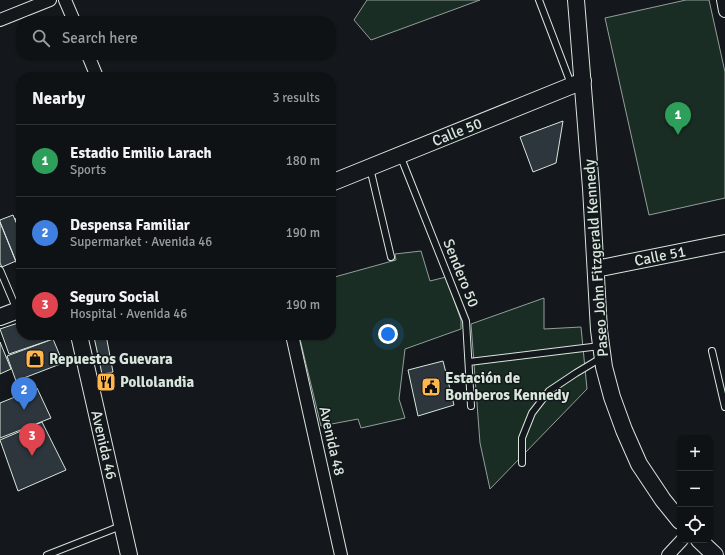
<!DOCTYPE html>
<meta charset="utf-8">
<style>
body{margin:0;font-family:Signika,sans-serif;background:#1d2022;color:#f1f3f6}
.controls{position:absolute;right:12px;bottom:12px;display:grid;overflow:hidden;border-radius:8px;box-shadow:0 1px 3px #0004}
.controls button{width:36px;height:36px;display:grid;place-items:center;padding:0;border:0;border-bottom:1px solid #2f3234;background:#0f1215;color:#f1f3f6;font:20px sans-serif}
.you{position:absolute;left:388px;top:334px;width:14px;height:14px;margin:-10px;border:3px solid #fff;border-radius:50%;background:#1a73e8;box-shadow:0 0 0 6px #1a73e833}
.badge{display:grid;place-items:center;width:26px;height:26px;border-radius:50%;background:#b45309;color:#fff;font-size:13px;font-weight:700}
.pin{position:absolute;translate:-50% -33px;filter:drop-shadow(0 1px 2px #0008)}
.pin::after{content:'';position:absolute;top:21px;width:14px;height:12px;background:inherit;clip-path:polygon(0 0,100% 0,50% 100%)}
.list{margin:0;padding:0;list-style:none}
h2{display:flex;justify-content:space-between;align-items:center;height:52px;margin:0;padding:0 16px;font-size:17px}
h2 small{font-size:13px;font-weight:400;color:#9b9ea0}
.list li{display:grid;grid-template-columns:26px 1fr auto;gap:12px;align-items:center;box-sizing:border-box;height:72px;padding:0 16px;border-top:1px solid #2f3234}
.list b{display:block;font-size:15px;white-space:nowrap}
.list p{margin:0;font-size:13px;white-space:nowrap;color:#9b9ea0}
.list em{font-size:13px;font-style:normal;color:#9b9ea0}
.icon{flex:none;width:22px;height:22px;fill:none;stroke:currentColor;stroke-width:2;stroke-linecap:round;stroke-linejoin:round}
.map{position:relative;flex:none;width:725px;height:555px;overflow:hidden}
.search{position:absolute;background:#0f1215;box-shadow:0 1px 3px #0004;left:16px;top:16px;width:320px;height:44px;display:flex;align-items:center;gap:10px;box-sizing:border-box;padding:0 14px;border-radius:16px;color:#9b9ea0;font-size:15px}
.panel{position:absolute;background:#0f1215;box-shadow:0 1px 3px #0004;left:16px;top:72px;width:320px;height:268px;border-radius:16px}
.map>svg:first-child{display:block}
.green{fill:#1a2d24;stroke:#939e99}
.building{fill:#2c363c;stroke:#d8e6dc}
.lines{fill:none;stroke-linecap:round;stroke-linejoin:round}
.lane-casing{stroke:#d8e6dc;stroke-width:8}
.street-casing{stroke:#d8e6dc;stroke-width:14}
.secondary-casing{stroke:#d8e6dc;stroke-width:18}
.lane{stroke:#14181c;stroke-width:6}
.street{stroke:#14181c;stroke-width:12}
.secondary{stroke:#14181c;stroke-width:16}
.labels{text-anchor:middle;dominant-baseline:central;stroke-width:3;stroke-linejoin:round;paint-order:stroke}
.street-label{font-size:15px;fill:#d8e6dc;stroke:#14181c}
.poi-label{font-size:15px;font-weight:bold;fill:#d8e6dc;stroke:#14181c;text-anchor:start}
</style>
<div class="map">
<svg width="725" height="555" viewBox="0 0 725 555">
<rect width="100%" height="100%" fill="#14181c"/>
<path class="green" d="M367 0H480L371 40 354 20Z
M686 0H709L725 72V198L649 215 605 18Z
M421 251 430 281 446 277 461 320V329L405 349 399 399 405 418 361 428 358 419 321 426 299 335H331V278L396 260 395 254Z
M544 298V329L581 327 587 389 490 489 480 443 471 324Z"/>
<path class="building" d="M563 121 556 163 533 172 520 137Z
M13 215 21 234V266L18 267 0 222V220Z
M21 217V234L15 219Z
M0 222 16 261 2 267 0 263Z
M21 322V335H55L56 338 9 354 0 329Z
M104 335H106L113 372 102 374 94 337Z
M53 339 63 363 16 381 7 356Z
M0 342 11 369 0 374Z
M443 361 454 405 418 416 408 370Z
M37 388 51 418 0 438V403Z
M42 422 66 470 18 491 0 440Z"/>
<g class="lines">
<g class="lane-casing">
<path id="lane" d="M539 0 571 84
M400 155 466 321 471 406
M370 168 391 257
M0 270 17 310
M712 351 725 407
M469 362 600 346
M522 463V438L532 413 549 391 576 373 601 358
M47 555 121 526"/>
</g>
<g class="street-casing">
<path id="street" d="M65 0 74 21
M723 0 725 11
M0 20 50 0
M88 55 97 77
M292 335 341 555
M668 555 682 540"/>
</g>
<g class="secondary-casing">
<path id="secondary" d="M576 0 591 188 599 330 604 367 612 397 624 430 639 464 663 500 680 521
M331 183 583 81
M596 269 725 243
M0 317 21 309
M79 335 129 555
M699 540 715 555"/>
</g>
<use href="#lane" class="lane"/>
<use href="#street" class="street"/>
<use href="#secondary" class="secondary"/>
</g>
<defs>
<g id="shop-square" transform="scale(1)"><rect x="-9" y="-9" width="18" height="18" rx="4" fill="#ffb74d" stroke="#14181c"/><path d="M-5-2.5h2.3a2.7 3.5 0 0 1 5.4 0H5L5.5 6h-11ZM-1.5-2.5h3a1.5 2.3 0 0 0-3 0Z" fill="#111"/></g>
<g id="restaurant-square" transform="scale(1)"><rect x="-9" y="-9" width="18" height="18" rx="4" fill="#ffb74d" stroke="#14181c"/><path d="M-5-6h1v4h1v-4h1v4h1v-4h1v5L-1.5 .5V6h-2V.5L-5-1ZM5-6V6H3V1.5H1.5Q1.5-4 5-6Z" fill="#111"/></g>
<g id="civic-square" transform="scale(1)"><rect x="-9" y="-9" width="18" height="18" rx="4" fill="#ffb74d" stroke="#14181c"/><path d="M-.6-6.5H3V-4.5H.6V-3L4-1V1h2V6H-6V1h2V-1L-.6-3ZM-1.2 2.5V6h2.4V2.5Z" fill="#111"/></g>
</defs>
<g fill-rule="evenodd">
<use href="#shop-square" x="35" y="359"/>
<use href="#restaurant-square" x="106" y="382"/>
<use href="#civic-square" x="431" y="387"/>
</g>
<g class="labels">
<g class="street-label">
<text transform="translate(457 132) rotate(-22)">Calle 50</text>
<text transform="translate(660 256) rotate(-11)">Calle 51</text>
<text transform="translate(596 258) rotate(-94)">Paseo John Fitzgerald Kennedy</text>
<text transform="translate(461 273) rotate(68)">Sendero 50</text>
<text transform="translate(332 441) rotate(77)">Avenida 48</text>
<text transform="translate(104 445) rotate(77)">Avenida 46</text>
</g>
<g class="poi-label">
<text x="49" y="359">Repuestos Guevara</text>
<text x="445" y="378">Estación de<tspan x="445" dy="17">Bomberos Kennedy</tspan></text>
<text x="120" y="382">Pollolandia</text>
</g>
</g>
</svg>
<div class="controls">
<button>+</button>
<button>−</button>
<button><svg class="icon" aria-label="locate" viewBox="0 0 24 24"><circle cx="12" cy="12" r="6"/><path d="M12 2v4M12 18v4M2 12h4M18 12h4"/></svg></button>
</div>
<div class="you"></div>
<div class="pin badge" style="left:678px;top:135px;background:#2e9e5b">1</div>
<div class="pin badge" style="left:24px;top:410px;background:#3f7fe0">2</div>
<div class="pin badge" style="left:32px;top:456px;background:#e0444e">3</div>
<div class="search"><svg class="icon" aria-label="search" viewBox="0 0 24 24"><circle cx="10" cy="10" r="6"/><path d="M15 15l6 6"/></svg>Search here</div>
<section class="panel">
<h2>Nearby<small>3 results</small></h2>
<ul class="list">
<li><span class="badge" style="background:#2e9e5b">1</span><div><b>Estadio Emilio Larach</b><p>Sports</p></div><em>180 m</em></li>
<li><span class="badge" style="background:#3f7fe0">2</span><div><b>Despensa Familiar</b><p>Supermarket · Avenida 46</p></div><em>190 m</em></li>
<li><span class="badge" style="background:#e0444e">3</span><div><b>Seguro Social</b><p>Hospital · Avenida 46</p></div><em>190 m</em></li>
</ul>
</section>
</div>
